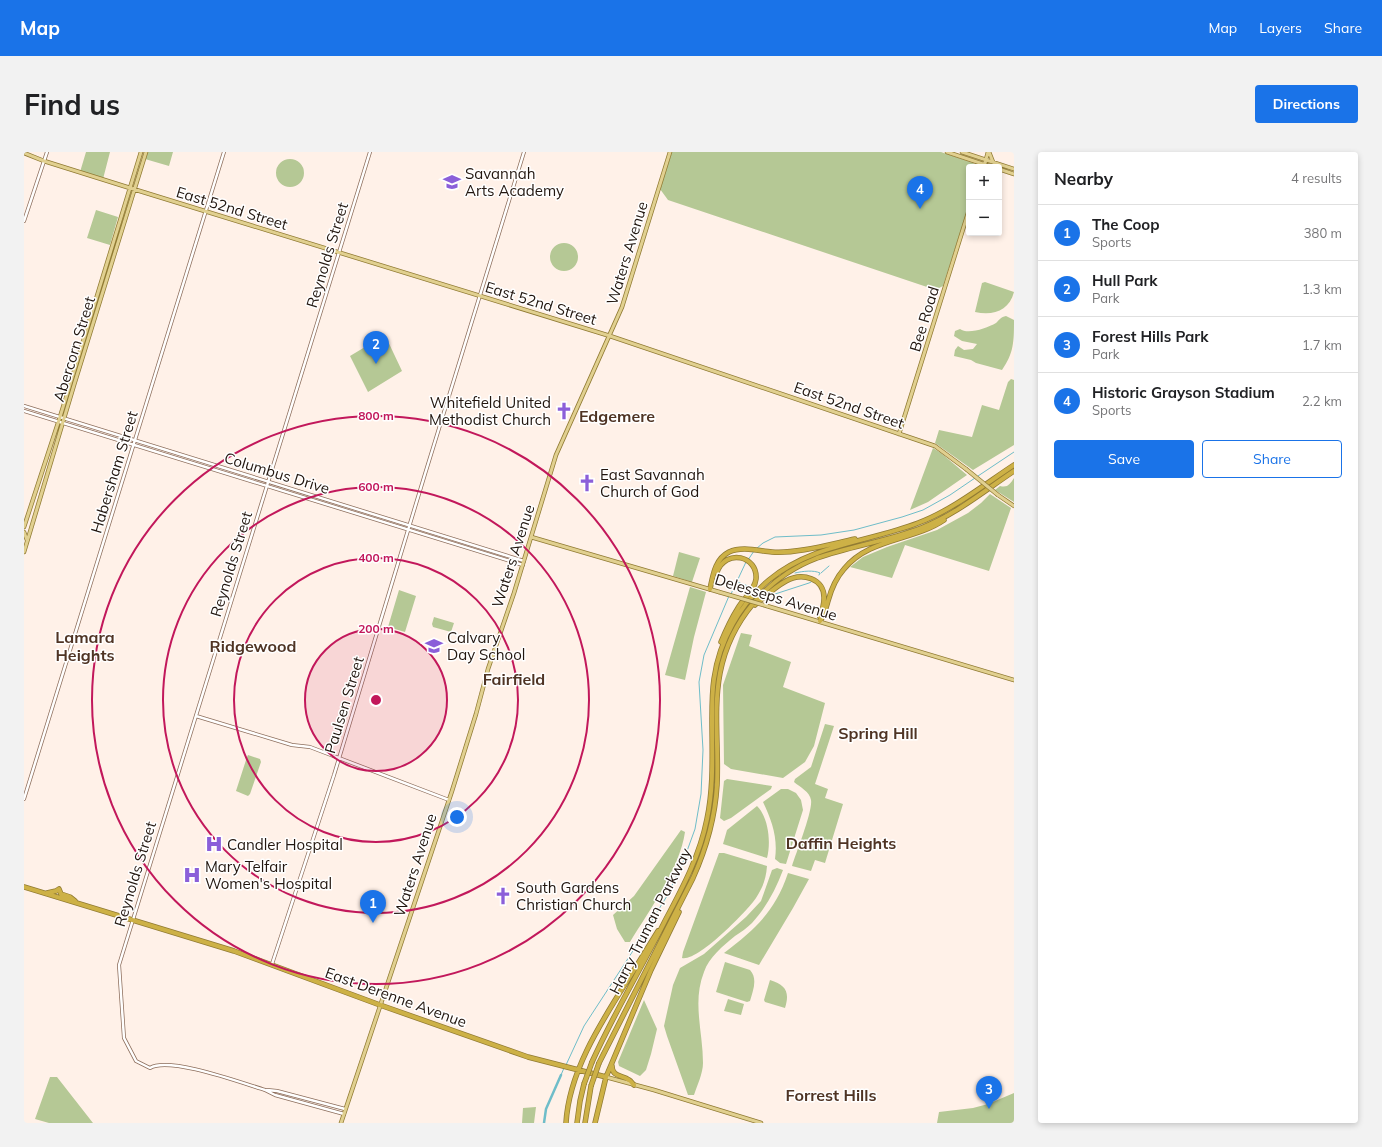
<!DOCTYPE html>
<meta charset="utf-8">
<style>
body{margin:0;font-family:Mulish,sans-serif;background:#f2f2f2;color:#202124}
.controls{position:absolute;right:12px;top:12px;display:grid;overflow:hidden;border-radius:4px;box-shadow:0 2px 6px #0003}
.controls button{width:36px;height:36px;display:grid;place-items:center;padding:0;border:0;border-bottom:1px solid #e0e0e0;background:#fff;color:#202124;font:20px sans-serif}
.you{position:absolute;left:433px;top:665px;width:14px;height:14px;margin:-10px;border:3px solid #fff;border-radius:50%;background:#1a73e8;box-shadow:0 0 0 6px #1a73e833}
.badge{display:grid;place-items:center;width:26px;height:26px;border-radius:50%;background:#1a73e8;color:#fff;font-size:13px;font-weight:700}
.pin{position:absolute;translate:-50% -33px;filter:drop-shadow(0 1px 2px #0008)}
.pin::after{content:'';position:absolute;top:21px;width:14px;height:12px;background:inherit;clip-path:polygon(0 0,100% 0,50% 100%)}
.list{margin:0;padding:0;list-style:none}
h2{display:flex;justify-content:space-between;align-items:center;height:52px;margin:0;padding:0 16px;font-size:17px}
h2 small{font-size:13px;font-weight:400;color:#757577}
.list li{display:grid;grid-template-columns:26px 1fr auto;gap:12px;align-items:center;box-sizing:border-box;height:56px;padding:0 16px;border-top:1px solid #e0e0e0}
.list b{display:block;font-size:15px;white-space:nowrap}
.list p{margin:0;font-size:13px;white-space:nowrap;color:#757577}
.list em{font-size:13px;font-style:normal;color:#757577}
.actions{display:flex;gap:8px;padding:12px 16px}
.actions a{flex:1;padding:9px 0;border:1px solid #1a73e8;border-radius:4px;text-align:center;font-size:14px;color:#1a73e8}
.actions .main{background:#1a73e8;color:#fff}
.map{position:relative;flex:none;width:990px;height:971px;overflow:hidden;border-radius:4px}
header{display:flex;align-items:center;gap:24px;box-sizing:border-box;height:56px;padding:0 20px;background:#1a73e8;color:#fff}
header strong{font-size:19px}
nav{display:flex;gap:22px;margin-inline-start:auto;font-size:14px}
.intro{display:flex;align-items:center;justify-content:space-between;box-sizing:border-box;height:96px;padding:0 24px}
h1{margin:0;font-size:28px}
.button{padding:10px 18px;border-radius:4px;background:#1a73e8;color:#fff;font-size:14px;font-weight:700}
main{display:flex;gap:24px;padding:0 24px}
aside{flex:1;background:#fff;border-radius:4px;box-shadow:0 2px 6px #0003}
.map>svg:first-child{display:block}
.green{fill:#b5c895}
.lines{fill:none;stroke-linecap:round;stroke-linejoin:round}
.stream{stroke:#6fbdc9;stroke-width:1}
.canal{stroke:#6fbdc9;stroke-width:2.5}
.minor-casing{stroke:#8d6e5c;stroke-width:4}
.major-casing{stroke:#917b33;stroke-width:4.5}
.highway-casing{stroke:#917b33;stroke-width:5.5}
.minor{stroke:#fff;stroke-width:2.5}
.major{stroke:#e1d090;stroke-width:3}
.highway{stroke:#cdb146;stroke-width:4}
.major-bridge-casing{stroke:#917b33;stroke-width:4.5;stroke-linecap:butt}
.highway-bridge-casing{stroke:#917b33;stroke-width:5.5;stroke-linecap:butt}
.major-bridge{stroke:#e1d090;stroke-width:3}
.highway-bridge{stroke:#cdb146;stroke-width:4}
.ring{fill:none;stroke:#c2185b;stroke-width:2}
.labels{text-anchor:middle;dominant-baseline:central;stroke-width:3;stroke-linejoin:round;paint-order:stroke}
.poi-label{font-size:15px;fill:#22160f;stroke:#fff;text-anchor:start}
.street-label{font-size:15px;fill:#22160f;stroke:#fff}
.neighbourhood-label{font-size:16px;font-weight:bold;fill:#4f3424;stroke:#fff}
.centre{fill:#c2185b;stroke:#fff;stroke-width:2}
.ring-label{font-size:12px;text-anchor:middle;font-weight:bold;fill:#c2185b;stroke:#fff;stroke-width:3;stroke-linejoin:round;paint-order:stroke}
</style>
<header>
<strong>Map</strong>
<nav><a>Map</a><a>Layers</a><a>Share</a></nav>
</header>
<div class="intro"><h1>Find us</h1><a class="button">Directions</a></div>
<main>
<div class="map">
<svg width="990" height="971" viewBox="0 0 990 971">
<rect width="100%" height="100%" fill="#fff1e8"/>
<path class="green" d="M62 0H86L79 27 56 20Z
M123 0H149L145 14 121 7Z
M648 0H917L949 11 954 15H945V53L919 134 915 136H906L644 48 636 37Z
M252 21a14 14 0 1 1 28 0a14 14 0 1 1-28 0Z
M72 58 94 65 86 93 63 86Z
M526 105a14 14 0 1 1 28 0a14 14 0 1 1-28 0Z
M961 130 990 140C985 159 969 164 951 160L958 131Z
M982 164 990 168C990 189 990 201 978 218L952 211 947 208 930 204 931 198 934 194 940 198 949 197 953 192 938 189 930 184 931 179 936 177C944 183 963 176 972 171 975 168 977 165 982 164Z
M361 183 378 219 344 240 326 204Z
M987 227 990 228V293L949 318 911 291 915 278 948 285 958 253 975 258 984 230Z
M909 296 917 301 943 323 904 350 886 358Z
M990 326V350L971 338 976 334C984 336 986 332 990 326Z
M966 342 987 356 965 419 881 393 868 426 826 415 839 405 863 395 913 378 944 361 957 351Z
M655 400 676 406 668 430 649 424Z
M666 435 682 440 670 485 661 528 641 523Z
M375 438 392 444 381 480 364 475Z
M410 465 430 471 427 480 409 475 408 472Z
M717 481 728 483 725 494 767 510 759 535 801 551 790 594 781 610 759 626 707 617 700 612 699 533Z
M801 572 810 574 791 632 804 637 801 646 819 652 801 711 791 708 787 719 768 714C772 701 789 659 787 648 786 640 776 635 770 630L771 627 787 615Z
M224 603 236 607 237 610 226 642 224 644 212 639 223 605Z
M703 627 748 634 747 637 707 666 700 669 696 666 700 629Z
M757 637H764L772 641 777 648 779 658 762 712 756 711 751 707C754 686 748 669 739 650Z
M733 654C745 666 747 691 743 706L699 692 703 678Z
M657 678 661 680C656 716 625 759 606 790H601L593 777 589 763 610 744Z
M695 701H700L743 714C742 727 739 735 732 746 723 759 674 810 658 806L659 800Z
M753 716 759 718C752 737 742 756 728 771 723 776 717 780 711 784 699 794 685 805 680 820 668 850 679 880 679 911 679 921 673 934 670 943H664L643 884 640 874 649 833 656 816 680 802 722 765 737 749 748 718Z
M764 721 785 727 769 756 735 813 700 801C731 777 751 760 764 721Z
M701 810 726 818C734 827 729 838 726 849L723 850 692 840Z
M746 828C762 833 766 840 761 856L741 850 740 848Z
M704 847 720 852 717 863 700 859Z
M620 848 633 877 627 902 622 918 616 924 595 914 594 910Z
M26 925H33L69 971H25L11 967Z
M990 941V971H913L915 960 949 956 964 952Z
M512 955 510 971H498L499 956Z"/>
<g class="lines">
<path class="stream" d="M954 324 990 300
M732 397 739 391 751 385 797 383 830 378 878 365 899 358 926 343 951 326
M724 408 730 399
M771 421C779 419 790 418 796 421L795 423
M797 421 805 414
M713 430 724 434
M707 442 722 410
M748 443 785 431 787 430
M542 913 560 874 605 805 643 744 659 710 671 677 677 642 679 598 675 530 680 503 705 444
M537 923 540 916"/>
<path class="canal" d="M520 971 522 957 537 923"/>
<g class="minor-casing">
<path id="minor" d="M0 69 23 0
M0 254 500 409
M0 259 499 413
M172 564 268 593 286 595 425 648
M0 647 200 0
M248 812 310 623 401 322 500 0
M243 938 253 939 321 957
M320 962 251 943 241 938C218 931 145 904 126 916L112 909 100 886 95 813 346 0"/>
</g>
<g class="major-casing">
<path id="major" d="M923 0 968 15
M938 0 990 17
M965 0 969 10
M0 1 20 9 106 36 586 184 911 294 942 317
M960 15 964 0
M975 17 990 22
M875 282 945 58
M974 343 990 354
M0 375 36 265 117 0
M0 380 3 388
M507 385 695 440
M0 400 50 233 122 0
M743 454 990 528
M582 925 630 938 737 971
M317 971 428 639 452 562 464 517 490 441 532 303 598 155 646 0"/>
</g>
<g class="highway-casing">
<path id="highway" d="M693 420C702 396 734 404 732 427 731 438 719 447 714 456 707 467 702 478 697 490
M686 437C689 423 691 407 705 400 718 394 735 399 748 400 772 402 807 392 831 387
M731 453C740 445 751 435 762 429 778 420 801 426 800 447 800 453 798 459 796 465
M796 469C800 464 802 456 804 449 807 438 812 426 820 417 845 386 889 389 920 368
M0 735 210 799 356 853 504 905 582 925
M23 741 32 739 35 737 37 742 46 745 51 749
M568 910C590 861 618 815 642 767 659 735 676 703 683 667 690 634 688 601 688 567 688 554 688 540 690 527 695 489 716 452 745 428 788 392 845 390 894 371 927 359 961 332 990 313
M575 911 669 726C682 697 691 666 693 633 695 596 689 558 696 521 706 469 743 425 793 406 827 394 864 389 897 376 931 363 960 339 990 319
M588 914C588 925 598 923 605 928 607 929 608 931 610 933
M542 971C545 916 582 863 610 818 618 805 626 792 634 779
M553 971 556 949 560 932
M561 971 567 934
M571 971 582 925 627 818 655 760"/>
</g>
<use href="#minor" class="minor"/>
<use href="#major" class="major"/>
<use href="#highway" class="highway"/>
<g class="major-bridge-casing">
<path id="major-bridge" d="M942 317 974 343
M695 440 743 454"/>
</g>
<g class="highway-bridge-casing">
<path id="highway-bridge" d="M560 932 568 910
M567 934 575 911"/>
</g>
<use href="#major-bridge" class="major-bridge"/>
<use href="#highway-bridge" class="highway-bridge"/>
</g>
<circle cx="352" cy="548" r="71" fill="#c2185b" fill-opacity=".12"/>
<g class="ring">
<circle cx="352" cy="548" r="71"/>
<circle cx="352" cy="548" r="142"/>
<circle cx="352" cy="548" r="213"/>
<circle cx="352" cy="548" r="284"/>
</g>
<defs>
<g id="school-bare" transform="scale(1.38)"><path d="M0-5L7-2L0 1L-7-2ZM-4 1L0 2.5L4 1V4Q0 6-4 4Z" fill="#8b5fd9" stroke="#fff" stroke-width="2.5" paint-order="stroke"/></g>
<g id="church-bare" transform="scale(1.38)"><path d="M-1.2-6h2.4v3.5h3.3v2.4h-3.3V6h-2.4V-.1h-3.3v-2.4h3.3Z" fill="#8b5fd9" stroke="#fff" stroke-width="2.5" paint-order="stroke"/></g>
<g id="hospital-bare" transform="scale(1.38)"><path d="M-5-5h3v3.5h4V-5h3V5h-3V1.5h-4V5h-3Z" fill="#8b5fd9" stroke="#fff" stroke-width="2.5" paint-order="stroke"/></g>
</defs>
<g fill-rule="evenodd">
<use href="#school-bare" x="428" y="30"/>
<use href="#church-bare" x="540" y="259"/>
<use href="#church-bare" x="563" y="331"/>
<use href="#school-bare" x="410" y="494"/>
<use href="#hospital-bare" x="190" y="692"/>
<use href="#hospital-bare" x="168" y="723"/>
<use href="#church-bare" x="479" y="744"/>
</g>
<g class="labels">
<g class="poi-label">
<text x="441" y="21">Savannah<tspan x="441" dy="17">Arts Academy</tspan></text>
<text x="527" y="250" text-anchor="end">Whitefield United<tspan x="527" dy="17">Methodist Church</tspan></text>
<text x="576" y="322">East Savannah<tspan x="576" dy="17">Church of God</tspan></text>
<text x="423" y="485">Calvary<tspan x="423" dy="17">Day School</tspan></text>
<text x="203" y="692">Candler Hospital</text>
<text x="181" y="714">Mary Telfair<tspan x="181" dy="17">Women's Hospital</tspan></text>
<text x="492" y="735">South Gardens<tspan x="492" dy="17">Christian Church</tspan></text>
</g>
<g class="street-label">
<text transform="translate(208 56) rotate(17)">East 52nd Street</text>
<text transform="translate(603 101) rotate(-73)">Waters Avenue</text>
<text transform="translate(303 103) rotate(-73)">Reynolds Street</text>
<text transform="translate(517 151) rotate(17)">East 52nd Street</text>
<text transform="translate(900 167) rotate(-73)">Bee Road</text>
<text transform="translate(50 197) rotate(-73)">Abercorn Street</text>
<text transform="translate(825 253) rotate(19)">East 52nd Street</text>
<text transform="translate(90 320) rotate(-73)">Habersham Street</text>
<text transform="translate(253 321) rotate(17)">Columbus Drive</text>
<text transform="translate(489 404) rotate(-72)">Waters Avenue</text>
<text transform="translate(207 412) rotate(-73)">Reynolds Street</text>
<text transform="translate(752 445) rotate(17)">Delesseps Avenue</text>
<text transform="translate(320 553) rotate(-73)">Paulsen Street</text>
<text transform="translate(391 713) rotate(-72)">Waters Avenue</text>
<text transform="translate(111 722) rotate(-73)">Reynolds Street</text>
<text transform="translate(626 769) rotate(-63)">Harry Truman Parkway</text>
<text transform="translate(372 845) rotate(20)">East Derenne Avenue</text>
</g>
<g class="neighbourhood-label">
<text x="593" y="264">Edgemere</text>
<text x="61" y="485">Lamara<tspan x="61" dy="18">Heights</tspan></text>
<text x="229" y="494">Ridgewood</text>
<text x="490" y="527">Fairfield</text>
<text x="854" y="581">Spring Hill</text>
<text x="817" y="691">Daffin Heights</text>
<text x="807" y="943">Forrest Hills</text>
</g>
</g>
<circle cx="352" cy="548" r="6" class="centre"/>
<g class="ring-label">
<text x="352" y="268">800 m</text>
<text x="352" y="339">600 m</text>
<text x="352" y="410">400 m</text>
<text x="352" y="481">200 m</text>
</g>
</svg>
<div class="controls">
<button>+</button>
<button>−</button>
</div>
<div class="you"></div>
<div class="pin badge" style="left:349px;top:771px">1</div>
<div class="pin badge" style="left:352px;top:212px">2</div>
<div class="pin badge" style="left:965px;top:957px">3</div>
<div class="pin badge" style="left:896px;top:57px">4</div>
</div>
<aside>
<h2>Nearby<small>4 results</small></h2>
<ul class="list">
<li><span class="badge">1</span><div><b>The Coop</b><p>Sports</p></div><em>380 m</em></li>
<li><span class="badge">2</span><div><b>Hull Park</b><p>Park</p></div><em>1.3 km</em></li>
<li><span class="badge">3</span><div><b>Forest Hills Park</b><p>Park</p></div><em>1.7 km</em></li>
<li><span class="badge">4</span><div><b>Historic Grayson Stadium</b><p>Sports</p></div><em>2.2 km</em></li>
</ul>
<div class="actions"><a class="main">Save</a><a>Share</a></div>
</aside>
</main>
